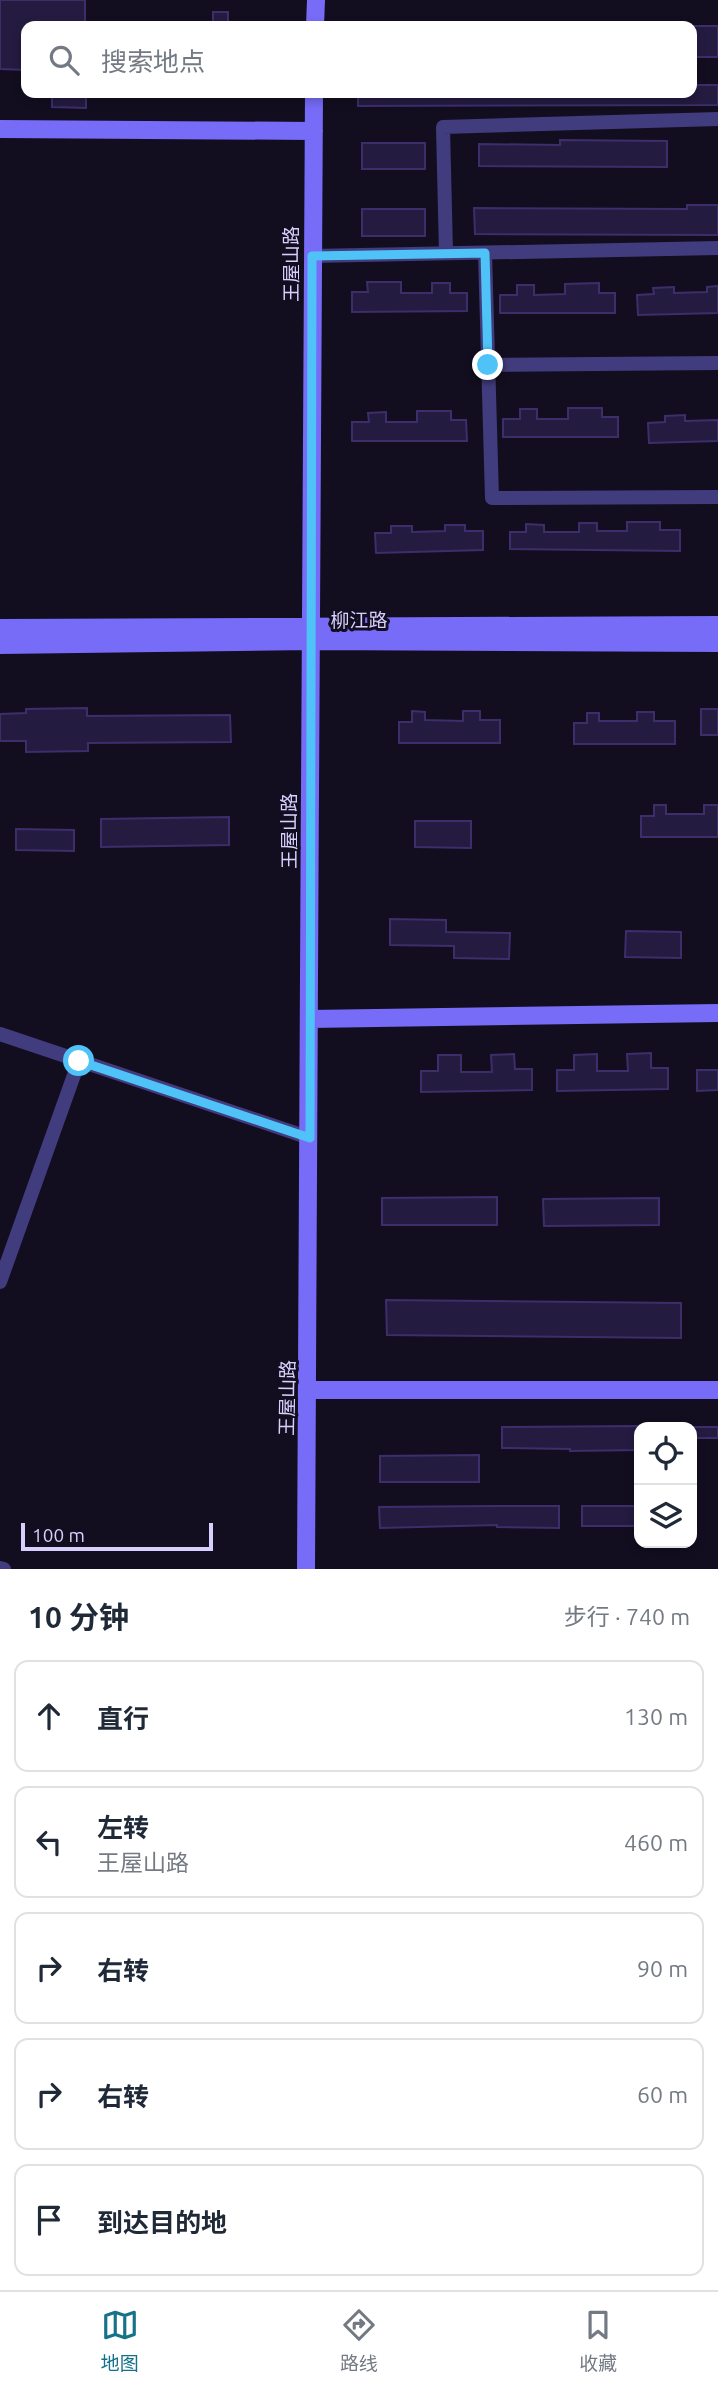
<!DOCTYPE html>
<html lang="zh">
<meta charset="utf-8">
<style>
body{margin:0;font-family:Ubuntu,"Noto Sans SC",sans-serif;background:#f6f6f7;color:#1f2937}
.controls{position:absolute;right:21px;bottom:21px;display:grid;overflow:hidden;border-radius:14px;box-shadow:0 4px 10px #0003}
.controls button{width:63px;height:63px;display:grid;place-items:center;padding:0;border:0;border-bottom:2px solid #e0e1e3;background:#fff;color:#1f2937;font:35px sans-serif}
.scale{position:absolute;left:21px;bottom:18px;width:192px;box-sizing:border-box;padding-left:7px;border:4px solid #d7d0fd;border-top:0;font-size:19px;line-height:24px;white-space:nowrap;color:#d7d0fd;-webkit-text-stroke:5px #120e20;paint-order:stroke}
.stop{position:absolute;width:21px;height:21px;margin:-16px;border:5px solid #4fc3f7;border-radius:50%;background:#fff}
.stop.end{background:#4fc3f7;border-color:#fff;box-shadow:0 2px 7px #0008}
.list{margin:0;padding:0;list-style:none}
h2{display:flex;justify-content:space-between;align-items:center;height:91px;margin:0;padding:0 28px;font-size:30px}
h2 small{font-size:23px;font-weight:400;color:#747a83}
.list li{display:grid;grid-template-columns:46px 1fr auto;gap:21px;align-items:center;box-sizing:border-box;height:112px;margin:0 14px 14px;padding:0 14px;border:2px solid #e0e1e3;border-radius:14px}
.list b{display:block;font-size:26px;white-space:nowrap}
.list p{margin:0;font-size:23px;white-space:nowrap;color:#747a83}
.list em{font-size:23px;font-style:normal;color:#747a83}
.icon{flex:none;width:38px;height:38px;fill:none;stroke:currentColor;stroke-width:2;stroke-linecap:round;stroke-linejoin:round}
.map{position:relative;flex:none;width:718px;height:1569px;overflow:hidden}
.search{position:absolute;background:#fff;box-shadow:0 4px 10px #0003;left:21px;right:21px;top:21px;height:77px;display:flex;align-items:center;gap:18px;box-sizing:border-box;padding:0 24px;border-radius:14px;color:#747a83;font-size:26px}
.sheet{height:721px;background:#fff}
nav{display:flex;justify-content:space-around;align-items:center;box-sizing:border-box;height:98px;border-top:2px solid #e0e1e3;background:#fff;font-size:19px;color:#747a83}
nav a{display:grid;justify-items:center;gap:4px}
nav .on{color:#167288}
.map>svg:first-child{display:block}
.building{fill:#241b40;stroke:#3d2e6b;stroke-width:2}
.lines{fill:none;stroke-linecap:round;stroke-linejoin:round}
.street{stroke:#413c7d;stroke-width:14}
.secondary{stroke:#766cf7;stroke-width:18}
.route{stroke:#4fc3f7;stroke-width:9}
.labels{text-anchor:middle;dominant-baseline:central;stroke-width:6;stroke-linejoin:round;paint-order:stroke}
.street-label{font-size:19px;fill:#d7d0fd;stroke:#120e20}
</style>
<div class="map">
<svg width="718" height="1569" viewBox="0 0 718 1569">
<rect width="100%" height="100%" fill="#120e20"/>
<path class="building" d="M0 0H85V26H26V70L0 69Z
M213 12H228V26H213Z
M692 26H718V57H692Z
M692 85H718V105L358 106V93H692Z
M52 93H86V108L52 107Z
M560 140 667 141V167L479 166V144L560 145Z
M362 143H425V169H362Z
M687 205H718V235L475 234 474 208 687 209Z
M362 209H425V236H362Z
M367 282H401V293H432V283H450V293H467V311L352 312V292H368Z
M599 283V293H615V313H500V295H517V285H534V295L565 294V284Z
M718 286V313L638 315 637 295 654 294 653 288 674 287V293L707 292V287Z
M568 408H602V417H618V437H503V419H520V409H537V419H568Z
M417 411H451V420H466L467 441H352V422H369L368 413 386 412V422H417Z
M685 415V421L718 420V441L649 443 648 423 665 422V416Z
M627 522H660V530H680V551L510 549V532H526V524L544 525V532H579V523H597V531H627Z
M445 525H465V531H483V550L376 553 375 533H391V526H412V532L445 531Z
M87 708V716L230 715 231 742 88 743V751L26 752V741H0V714L26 713V709Z
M701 709H718V735H701Z
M412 711 425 712V720L463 721V711H480V720H500V743H399V722H412Z
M637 712H654V721H675V744H574V723H587V713H599V721H637Z
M654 805H666V814H704V805H718V837H641V816H654Z
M229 817V845L101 847V819Z
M415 821H471V848L415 847Z
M16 829 74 830V851L16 850Z
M390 919 446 920V932L510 933 509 959 454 958V946L390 945Z
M626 931 681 932V958L625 957Z
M651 1053V1068H668V1089L557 1091V1070H574V1055L597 1054V1071H628L627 1054Z
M514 1054 515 1069H532V1090L421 1092V1071H438V1055H461V1072H492L491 1055Z
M697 1070H718V1090L697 1091Z
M497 1197V1225H382V1198Z
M659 1198V1225L544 1226 543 1199Z
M386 1300 681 1303V1338L387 1335Z
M639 1426V1450L570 1451V1449L502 1448V1427Z
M692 1427H718V1438H692Z
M479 1455V1482H380V1456Z
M492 1506H559V1528L497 1527V1525L380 1528 379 1507Z
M582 1506H639V1526H582Z"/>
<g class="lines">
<path class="street" d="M446 253 443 127 718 119
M485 253 492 498 718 497
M312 256 718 248
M488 365 718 363
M0 1034 310 1138
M0 1282 79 1061
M0 1568 4 1569"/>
<path class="secondary" d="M315 26 316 0
M0 129 314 131
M0 628 718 625
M0 645 311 641 718 643
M310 1019 718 1013
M308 1390H718
M306 1569C312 1077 307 585 314 93"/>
</g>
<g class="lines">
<path class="route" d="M79 1061 310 1138 312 256 485 253 488 365"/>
</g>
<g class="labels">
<g class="street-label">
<text transform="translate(291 264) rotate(-90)">王屋山路</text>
<text x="359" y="620">柳江路</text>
<text transform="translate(289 831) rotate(-90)">王屋山路</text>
<text transform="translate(287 1398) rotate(-89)">王屋山路</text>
</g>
</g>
</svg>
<div class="controls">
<button><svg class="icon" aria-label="locate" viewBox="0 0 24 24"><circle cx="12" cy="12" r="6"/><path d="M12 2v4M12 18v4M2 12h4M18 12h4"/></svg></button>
<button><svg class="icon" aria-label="layers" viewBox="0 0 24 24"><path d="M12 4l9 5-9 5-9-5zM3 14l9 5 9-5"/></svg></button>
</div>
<div class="scale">100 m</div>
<div class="stop" style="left:79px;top:1061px"></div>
<div class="stop end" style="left:488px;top:365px"></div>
<div class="search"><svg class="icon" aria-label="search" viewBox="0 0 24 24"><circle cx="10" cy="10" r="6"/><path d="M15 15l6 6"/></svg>搜索地点</div>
</div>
<section class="sheet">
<h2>10 分钟<small>步行 · 740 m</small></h2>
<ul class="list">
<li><svg class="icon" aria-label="ahead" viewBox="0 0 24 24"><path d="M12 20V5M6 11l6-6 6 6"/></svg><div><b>直行</b></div><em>130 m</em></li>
<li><svg class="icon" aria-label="left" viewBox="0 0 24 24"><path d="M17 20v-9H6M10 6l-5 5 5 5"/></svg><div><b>左转</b><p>王屋山路</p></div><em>460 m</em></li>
<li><svg class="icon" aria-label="right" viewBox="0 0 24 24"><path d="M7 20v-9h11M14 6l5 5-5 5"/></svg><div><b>右转</b></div><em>90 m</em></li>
<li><svg class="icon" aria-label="right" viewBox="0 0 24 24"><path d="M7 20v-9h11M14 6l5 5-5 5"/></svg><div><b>右转</b></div><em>60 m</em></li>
<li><svg class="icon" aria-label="arrive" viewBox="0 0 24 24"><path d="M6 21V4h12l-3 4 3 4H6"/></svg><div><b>到达目的地</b></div></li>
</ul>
</section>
<nav>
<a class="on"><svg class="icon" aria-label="map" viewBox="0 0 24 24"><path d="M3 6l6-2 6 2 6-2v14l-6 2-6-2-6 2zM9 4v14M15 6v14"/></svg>地图</a>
<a><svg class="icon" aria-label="directions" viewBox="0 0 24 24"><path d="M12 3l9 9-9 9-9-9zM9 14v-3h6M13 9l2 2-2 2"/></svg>路线</a>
<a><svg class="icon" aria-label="saved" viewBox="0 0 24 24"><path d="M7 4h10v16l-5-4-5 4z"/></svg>收藏</a>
</nav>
